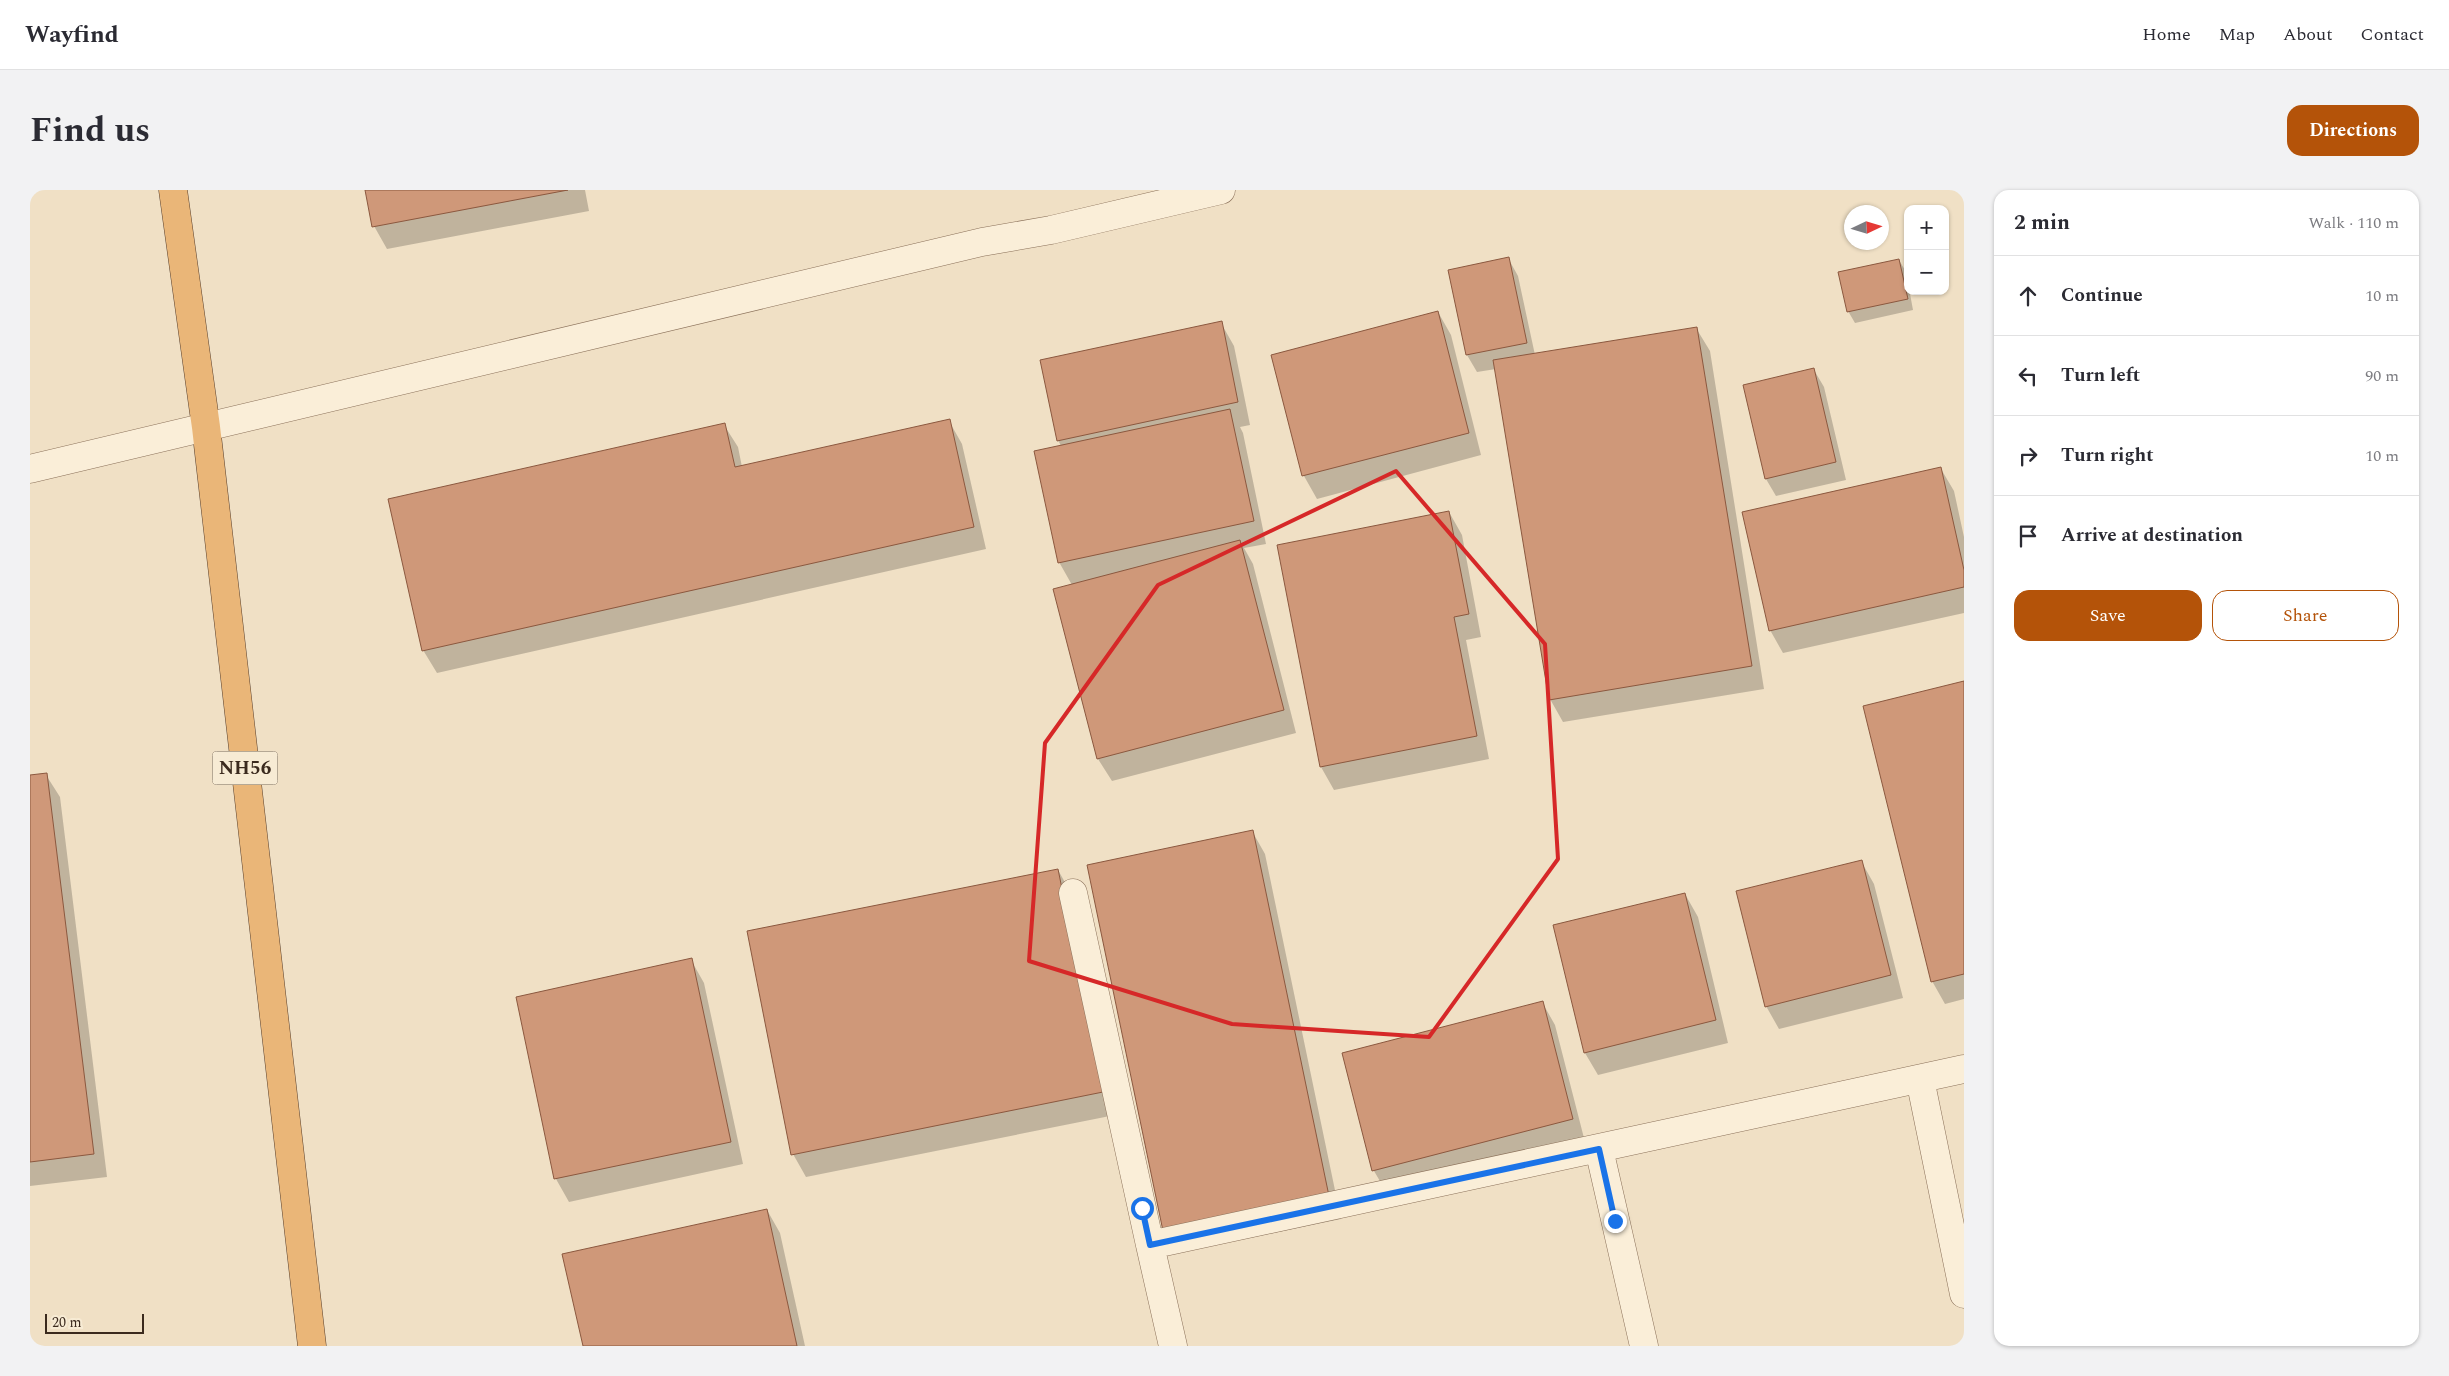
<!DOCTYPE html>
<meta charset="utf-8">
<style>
body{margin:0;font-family:Spectral,serif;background:#f2f2f3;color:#2b2b33}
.controls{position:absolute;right:15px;top:15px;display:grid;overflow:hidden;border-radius:10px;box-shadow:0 1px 4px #0004}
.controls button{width:45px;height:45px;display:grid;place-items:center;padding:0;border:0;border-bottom:1px solid #e1e1e2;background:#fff;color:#2b2b33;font:25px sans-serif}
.compass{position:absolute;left:1814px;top:15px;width:45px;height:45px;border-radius:50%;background:#fff;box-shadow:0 1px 4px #0004;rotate:86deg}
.scale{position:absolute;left:15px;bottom:12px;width:99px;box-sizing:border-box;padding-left:5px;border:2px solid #3b2a1e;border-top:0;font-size:14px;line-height:18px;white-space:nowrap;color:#3b2a1e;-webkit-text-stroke:4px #f7ebd4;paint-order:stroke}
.stop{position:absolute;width:15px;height:15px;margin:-11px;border:4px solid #1a73e8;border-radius:50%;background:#fff}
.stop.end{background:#1a73e8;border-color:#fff;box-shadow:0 1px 5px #0008}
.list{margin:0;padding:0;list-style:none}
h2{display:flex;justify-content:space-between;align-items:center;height:65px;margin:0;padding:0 20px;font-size:21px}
h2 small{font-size:16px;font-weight:400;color:#7c7c81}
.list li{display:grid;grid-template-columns:32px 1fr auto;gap:15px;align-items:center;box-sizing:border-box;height:80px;padding:0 20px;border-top:1px solid #e1e1e2}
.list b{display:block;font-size:19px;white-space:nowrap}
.list em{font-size:16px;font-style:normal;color:#7c7c81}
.actions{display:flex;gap:10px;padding:15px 20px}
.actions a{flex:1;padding:11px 0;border:1px solid #b45309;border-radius:15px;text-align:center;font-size:18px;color:#b45309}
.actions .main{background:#b45309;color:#fff}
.icon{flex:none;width:28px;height:28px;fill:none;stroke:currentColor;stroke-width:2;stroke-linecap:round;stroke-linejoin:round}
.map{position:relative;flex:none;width:1934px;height:1156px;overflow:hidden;border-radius:15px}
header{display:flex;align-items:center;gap:30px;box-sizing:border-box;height:70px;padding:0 25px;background:#fff;border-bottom:1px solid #e1e1e2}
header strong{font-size:24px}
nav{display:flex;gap:28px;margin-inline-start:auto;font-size:18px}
.intro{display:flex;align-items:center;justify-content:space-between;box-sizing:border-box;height:120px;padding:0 30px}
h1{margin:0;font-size:35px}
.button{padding:12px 22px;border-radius:15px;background:#b45309;color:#fff;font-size:18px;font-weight:700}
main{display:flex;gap:30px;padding:0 30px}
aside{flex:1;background:#fff;border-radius:15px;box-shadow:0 1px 4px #0004}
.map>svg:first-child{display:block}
.shadow{fill:#0003}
.building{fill:#cf9879;stroke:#8b583f}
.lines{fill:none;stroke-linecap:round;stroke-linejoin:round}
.minor-casing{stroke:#8b715a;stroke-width:29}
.tertiary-casing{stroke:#8b715a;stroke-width:29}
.trunk-casing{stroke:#59402e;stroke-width:29}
.minor{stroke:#faeed8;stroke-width:28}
.tertiary{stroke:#faeed8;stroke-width:28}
.trunk{stroke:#eab678;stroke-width:28}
.route{stroke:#1a73e8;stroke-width:6}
.marked{fill:none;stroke:#d62828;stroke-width:4;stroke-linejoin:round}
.labels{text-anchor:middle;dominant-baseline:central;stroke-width:4;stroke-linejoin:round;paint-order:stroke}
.shield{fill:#f7ebd4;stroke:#736455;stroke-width:1}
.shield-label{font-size:19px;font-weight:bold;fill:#3b2a1e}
</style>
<header>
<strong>Wayfind</strong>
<nav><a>Home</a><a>Map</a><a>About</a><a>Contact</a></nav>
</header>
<div class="intro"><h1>Find us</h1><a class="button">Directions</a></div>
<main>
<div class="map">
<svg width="1934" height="1156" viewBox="0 0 1934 1156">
<rect width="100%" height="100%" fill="#f0e0c5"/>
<path class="shadow" d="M337 0H555L559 21 357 59 344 36Z
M1478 68 1488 86 1505 165 1666 138 1680 161 1734 499 1533 532 1520 509 1466 179 1447 182 1437 165 1419 81Z
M1869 70 1876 82 1883 120 1825 133 1818 121Z
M1408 122 1421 145 1451 265 1287 309 1274 286 1242 165Z
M1191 133 1204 156 1220 235 1210 237 1213 243 1236 354 1214 358 1223 374 1266 543 1082 591 1068 569 1025 400 1042 395 1029 372 1031 256 1028 250Z
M1784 180 1794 197 1816 290 1746 306 1736 289Z
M919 231 932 254 956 359 407 483 393 460 694 235 708 257 712 277Z
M1911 279 1924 301 1934 347V423L1753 463 1740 440Z
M1419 322 1432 345 1451 447 1436 450 1459 569 1304 600 1291 577 1249 356Z
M1934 492V809L1915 814 1902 791Z
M16 585 30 607 77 987 0 996V587Z
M1222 641 1235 664 1311 1029 1147 1063Z
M1831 671 1844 694 1873 808 1749 839 1736 816Z
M1028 680 1041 703 1085 925 776 987 763 964Z
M1655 704 1668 727 1698 853 1568 885 1555 863Z
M661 770 674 793 713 974 539 1012 526 989 487 807Z
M1512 812 1525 835 1555 952 1357 1003 1344 981Z
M737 1020 750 1043 775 1156H554Z"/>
<path class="building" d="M335 0H538L342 37Z
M1479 67 1497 153 1436 165 1418 80Z
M1869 69 1878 109 1817 122 1808 82Z
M1408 121 1439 243 1272 286 1241 165Z
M1192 131 1208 212 1027 251 1010 170Z
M1667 137 1722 476 1519 510 1463 170Z
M1784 178 1806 272 1735 289 1713 195Z
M1200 219 1224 331 1028 373 1004 261Z
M920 229 944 337 392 461 358 309 695 233 705 277Z
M1911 277 1934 380V397L1739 441 1712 322Z
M1419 321 1439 424 1424 427 1447 546 1290 577 1247 355Z
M1210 350 1254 520 1067 569 1023 399Z
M1934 491V784L1901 792 1833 516Z
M17 583 64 964 0 972V585Z
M1223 640 1299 1006 1133 1041 1057 675Z
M1832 670 1861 785 1735 817 1706 701Z
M1028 679 1073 902 761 965 717 741Z
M1655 703 1686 830 1554 863 1523 735Z
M662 768 701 952 524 989 486 807Z
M1513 811 1543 929 1342 981 1312 863Z
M737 1019 767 1156H553L532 1064Z"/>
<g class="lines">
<g class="minor-casing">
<path id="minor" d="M1043 703 1120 1055
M1890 889 1934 1104
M1569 959 1614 1156
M1143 1156 1120 1055 1934 879"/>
</g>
<g class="tertiary-casing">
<path id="tertiary" d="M0 279 952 52 1021 40 1191 0"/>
</g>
<g class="trunk-casing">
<path id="trunk" d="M143 0 176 237 282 1156"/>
</g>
<use href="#minor" class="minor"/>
<use href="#tertiary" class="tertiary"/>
<use href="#trunk" class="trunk"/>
</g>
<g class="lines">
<path class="route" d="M1112 1018 1120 1055 1569 959 1585 1031"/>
</g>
<path class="marked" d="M1366 281 1515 454 1528 669 1399 847 1202 834 999 771 1015 553 1128 395Z"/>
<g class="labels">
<rect class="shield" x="182.5" y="561.5" width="65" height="33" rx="4"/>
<g class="shield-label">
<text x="215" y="578">NH56</text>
</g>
</g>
</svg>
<div class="controls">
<button>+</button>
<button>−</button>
</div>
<svg class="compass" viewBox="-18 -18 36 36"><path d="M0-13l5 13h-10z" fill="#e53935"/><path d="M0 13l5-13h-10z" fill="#7c7c81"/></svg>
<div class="scale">20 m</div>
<div class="stop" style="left:1112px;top:1018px"></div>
<div class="stop end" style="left:1585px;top:1031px"></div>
</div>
<aside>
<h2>2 min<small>Walk · 110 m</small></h2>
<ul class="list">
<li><svg class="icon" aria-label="ahead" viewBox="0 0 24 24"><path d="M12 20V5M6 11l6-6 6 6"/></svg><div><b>Continue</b></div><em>10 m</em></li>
<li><svg class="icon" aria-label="left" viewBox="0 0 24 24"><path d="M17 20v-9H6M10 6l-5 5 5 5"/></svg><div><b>Turn left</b></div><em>90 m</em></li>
<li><svg class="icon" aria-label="right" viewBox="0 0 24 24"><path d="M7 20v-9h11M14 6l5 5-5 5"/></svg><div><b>Turn right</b></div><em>10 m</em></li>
<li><svg class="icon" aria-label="arrive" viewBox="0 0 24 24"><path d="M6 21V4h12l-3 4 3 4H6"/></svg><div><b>Arrive at destination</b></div></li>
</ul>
<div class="actions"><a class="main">Save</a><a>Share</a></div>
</aside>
</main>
